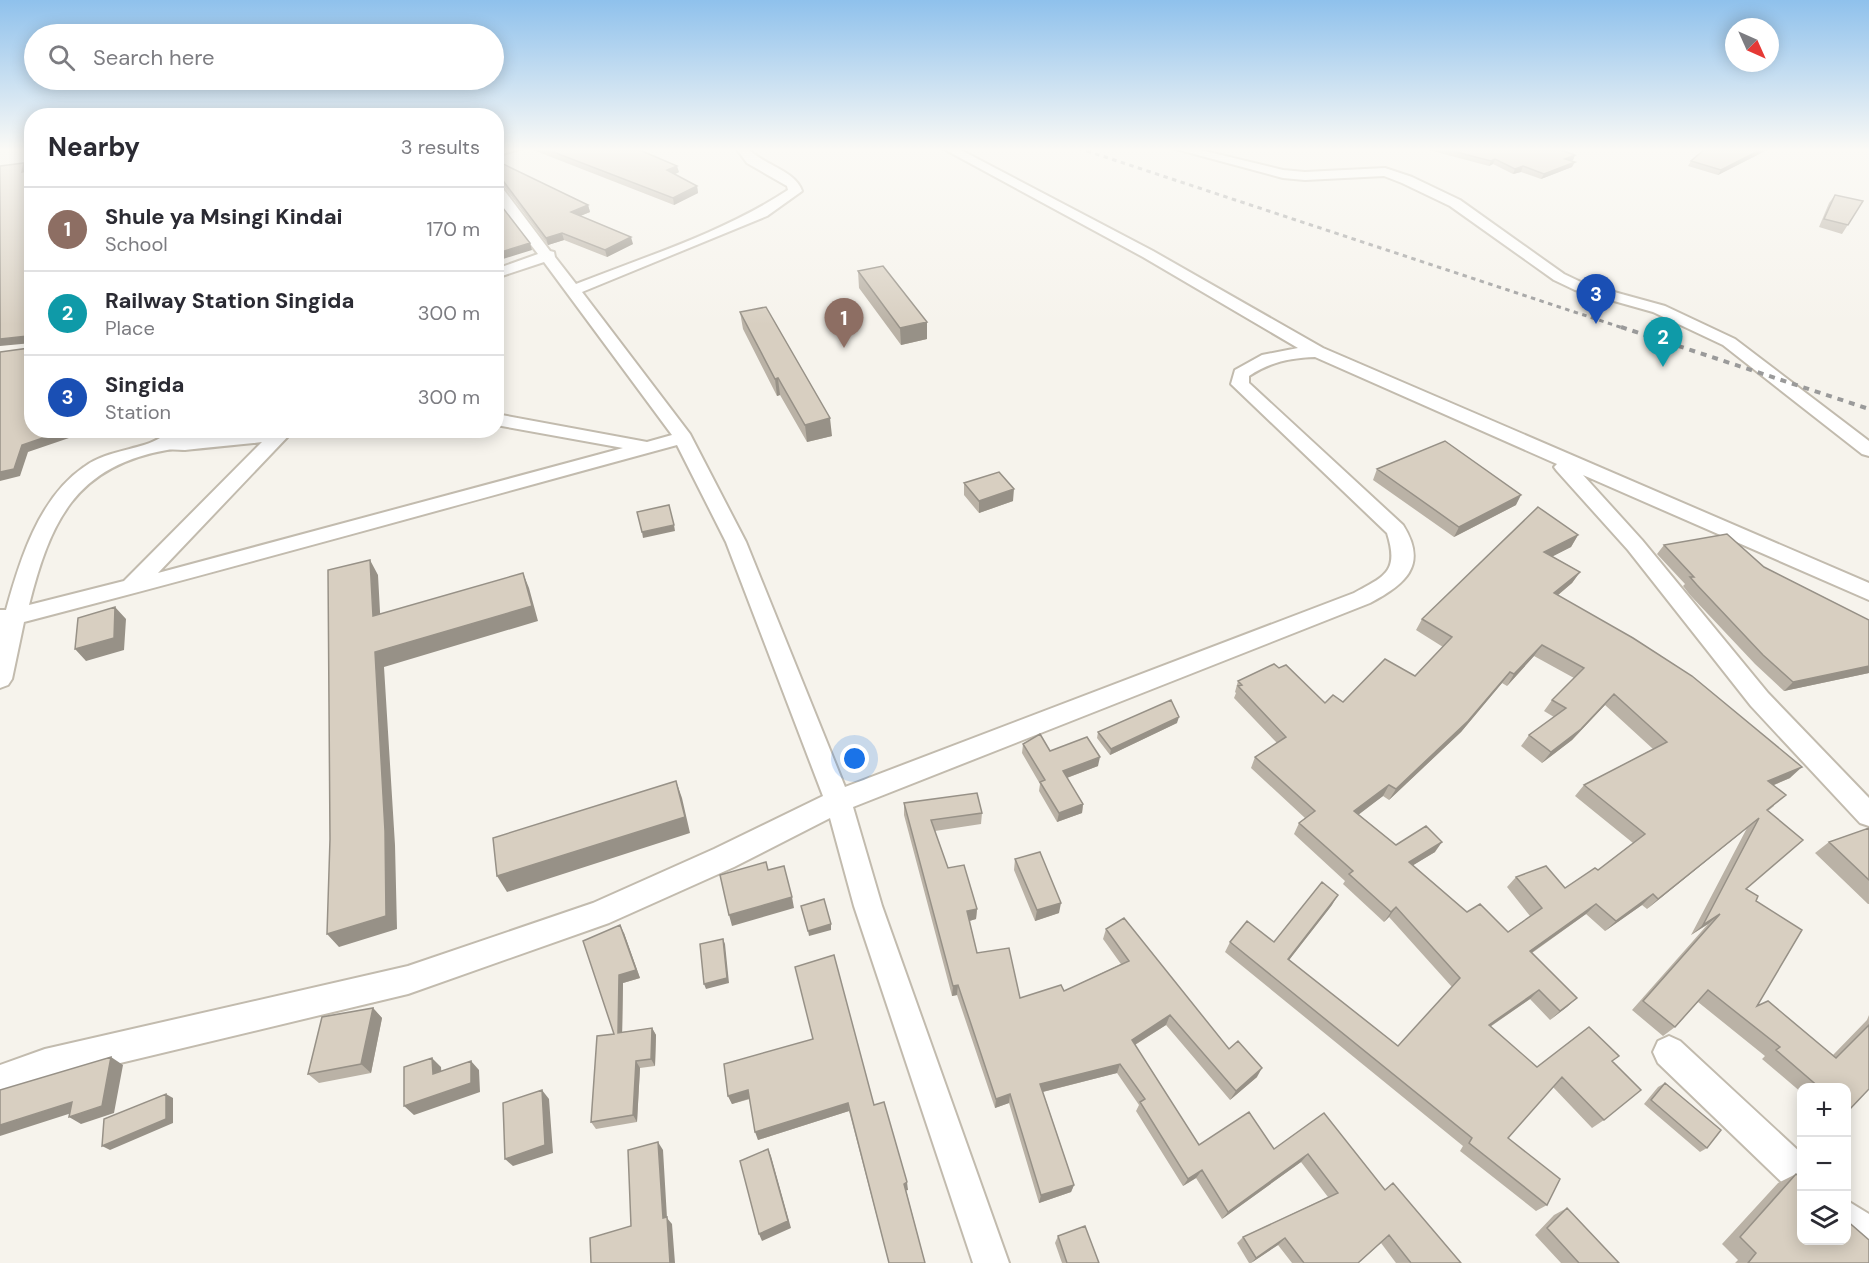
<!DOCTYPE html>
<meta charset="utf-8">
<style>
body{margin:0;font-family:"DM Sans",sans-serif;background:#f7f7f7;color:#2b2b33}
.controls{position:absolute;right:18px;bottom:18px;display:grid;overflow:hidden;border-radius:12px;box-shadow:0 3px 15px #0003}
.controls button{width:54px;height:54px;display:grid;place-items:center;padding:0;border:0;border-bottom:2px solid #e1e1e2;background:#fff;color:#2b2b33;font:30px sans-serif}
.compass{position:absolute;left:1725px;top:18px;width:54px;height:54px;border-radius:50%;background:#fff;box-shadow:0 3px 15px #0003;rotate:135deg}
.you{position:absolute;left:855px;top:759px;width:21px;height:21px;margin:-15px;border:4px solid #fff;border-radius:50%;background:#1a73e8;box-shadow:0 0 0 9px #1a73e833}
.badge{display:grid;place-items:center;width:39px;height:39px;border-radius:50%;background:#7c3aed;color:#fff;font-size:20px;font-weight:700}
.pin{position:absolute;translate:-50% -50px;filter:drop-shadow(0 2px 3px #0008)}
.pin::after{content:'';position:absolute;top:32px;width:21px;height:18px;background:inherit;clip-path:polygon(0 0,100% 0,50% 100%)}
.list{margin:0;padding:0;list-style:none}
h2{display:flex;justify-content:space-between;align-items:center;height:78px;margin:0;padding:0 24px;font-size:26px}
h2 small{font-size:20px;font-weight:400;color:#7c7c81}
.list li{display:grid;grid-template-columns:39px 1fr auto;gap:18px;align-items:center;box-sizing:border-box;height:84px;padding:0 24px;border-top:2px solid #e1e1e2}
.list b{display:block;font-size:22px;white-space:nowrap}
.list p{margin:0;font-size:20px;white-space:nowrap;color:#7c7c81}
.list em{font-size:20px;font-style:normal;color:#7c7c81}
.icon{flex:none;width:33px;height:33px;fill:none;stroke:currentColor;stroke-width:2;stroke-linecap:round;stroke-linejoin:round}
.map{position:relative;flex:none;width:1869px;height:1263px;overflow:hidden}
.search{position:absolute;background:#fff;box-shadow:0 3px 15px #0003;left:24px;top:24px;width:480px;height:66px;display:flex;align-items:center;gap:15px;box-sizing:border-box;padding:0 21px;border-radius:33px;color:#7c7c81;font-size:22px}
.panel{position:absolute;background:#fff;box-shadow:0 3px 15px #0003;left:24px;top:108px;width:480px;height:330px;border-radius:24px}
.map>svg:first-child{display:block}
.lines{fill:none;stroke-linecap:round;stroke-linejoin:round}
.street-casing{stroke:#c2bbae;stroke-width:4}
.street{fill:#fff;fill-rule:evenodd}
.rail-far1{stroke:#9a9a9a;stroke-width:3;stroke-dasharray:4.5 4.5;stroke-linecap:butt}
.rail{stroke:#9a9a9a;stroke-width:4;stroke-dasharray:6 6;stroke-linecap:butt}
.wall{fill:#bab2a6;fill-rule:evenodd}
.shaded-wall{fill:#979187}
.building{fill:#d8cfc1;stroke:#979187;stroke-width:1.5;fill-rule:evenodd}
</style>
<div class="map">
<svg width="1869" height="1263" viewBox="0 0 1869 1263">
<rect width="100%" height="100%" fill="#f6f3ec"/>
<g class="lines">
<g class="street-casing">
<path id="street" d="M496 148H523L496 156Z
M736 148H748C762 165 795 170 802 191L767 216 582 292 690 434 746 542 845 787 1354 593C1386 576 1399 571 1387 533L1231 384 1235 370 1262 355 1298 348 1143 257 942 148H957L1153 251 1323 348 1869 583V600L1583 475 1642 540 1768 693 1869 798V826L1860 823 1751 706 1628 550 1557 471 1554 467 1557 464 1315 357C1290 358 1270 362 1249 376V383L1403 525C1429 566 1404 585 1370 603L853 807 882 906 1009 1263H973L854 906 830 818 734 867 609 923 408 994 45 1081 0 1097V1065L45 1049 408 966 593 903 714 849 823 796 726 542 677 445C460 504 243 565 24 622L12 679 8 685 0 688V610H6C20 559 39 498 84 467 101 454 124 451 144 445 156 442 166 433 178 430 185 429 194 430 201 430L191 438 294 430 158 573 623 448 496 425V414L647 442 672 435 544 262 496 278V269L538 254 496 199V185L501 186 550 251 554 252 555 257 576 284C647 256 724 232 788 190L787 186 747 163ZM262 442 124 581 29 605C50 522 75 466 167 450 172 449 179 450 185 450 211 447 237 445 262 442Z
M1172 148H1192L1283 170 1305 172 1385 168 1412 177 1460 200 1564 274 1585 284 1665 306 1735 339 1869 441V456L1862 454 1723 345 1653 312 1575 290 1554 280 1450 206 1402 183 1384 176 1305 180 1283 178Z
M1669 1036 1680 1041 1802 1154V1195L1790 1190 1658 1063 1653 1052 1658 1041Z
M1846 1200 1869 1214V1254L1846 1240Z"/>
</g>
<use href="#street" class="street"/>
<path class="rail-far1" d="M1078 148 1626 329"/>
<path class="rail" d="M1621 327 1869 409"/>
</g>
<path class="wall" d="M528 148H635L679 172 675 174 697 186 698 193 674 205Z
M1421 148H1555L1575 155 1573 160 1571 161 1572 167 1541 179 1521 172 1513 174 1493 164 1489 166Z
M1771 148 1718 175 1688 166 1691 161Z
M496 150 504 156 501 163 588 205 590 212 580 216 633 244 607 257 564 240 548 245 503 185 496 183Z
M1835 195 1863 201 1842 234 1819 227 1829 203Z
M858 271 927 339 901 345 859 288Z
M740 312 832 436 807 442 780 395 777 396 743 329Z
M1377 469 1516 505 1454 537 1373 480Z
M964 483 1013 501 979 513 964 495Z
M1578 535 1571 547 1552 556 1580 572 1572 583 1557 596 1790 778 1774 785V806L1768 811 1746 889 1756 901 1757 1006 1833 1055 1867 1020 1869 1015V1089L1846 1112V1088H1802V1093L1762 1059 1765 1056 1698 1002 1675 1027 1663 1036 1632 1010 1708 924 1691 935 1747 828 1647 909 1642 905 1605 931 1586 914 1532 953 1577 998 1550 1020 1530 999 1490 1027 1537 1067 1612 1061 1604 1120 1592 1128 1553 1087 1508 1138 1547 1205 1536 1211 1460 1151 1463 1146 1225 952 1230 942H1274L1332 905 1289 960 1398 1046 1452 987 1389 917 1384 922 1343 884 1345 881 1294 834 1299 823 1305 818 1251 768 1255 757 1277 743 1234 698 1236 693 1235 692 1238 681 1279 668 1325 703 1343 702 1415 676 1443 647 1416 630 1422 619ZM1534 656 1574 678 1552 700 1544 711 1554 717 1529 735 1521 746 1542 763 1572 740 1605 705 1653 749 1584 785 1575 796 1633 843 1598 870 1565 888 1516 877 1507 887 1530 916 1508 932 1467 912 1413 865 1435 852 1396 845 1358 814 1383 796 1389 800 1461 732 1502 683 1507 686Z
M1664 545 1764 567 1869 620V673L1784 691 1755 664 1690 595 1683 586 1685 584 1657 554Z
M1177 723 1110 755 1097 738 1098 732Z
M1023 744 1050 751 1098 766 1067 778 1083 804 1082 813 1057 822 1039 791 1040 784 1022 753Z
M904 803 982 813 981 824 935 831 948 868 977 909 976 919 969 921 977 953 1020 998 1064 991 1121 964 1103 939 1106 929 1257 1077 1230 1100 1166 1025 1135 1045 1199 1145 1274 1149 1324 1113 1385 1190 1461 1263H1396L1381 1243 1358 1263H1292L1278 1245 1251 1263H1249L1237 1243 1243 1237 1328 1197 1301 1162 1222 1219 1196 1178 1183 1186 1136 1111 1139 1105 1117 1073 1043 1092 1074 1185 1071 1192 1039 1203 1009 1103 995 1108 957 995 952 996 904 815Z
M1869 828V904H1868L1815 853 1829 842Z
M1015 859 1059 913 1035 921 1014 870Z
M624 933 640 978 623 983 622 1032 652 1028 656 1035 655 1066 640 1068 637 1122 596 1129 591 1122 614 1034Z
M373 1008 382 1018 371 1073 319 1083 308 1074Z
M1665 1083 1707 1148 1700 1152 1644 1104 1658 1087Z
M728 1096 874 1105 908 1190H906L925 1263H889L849 1111 758 1140 750 1099 732 1104Z
M1796 1174 1869 1263H1735L1738 1260 1722 1244 1778 1183Z
M1567 1208 1619 1263H1561L1535 1235 1554 1215Z
M1058 1236 1099 1263H1062L1055 1243Z"/>
<path class="shaded-wall" d="M1764 148H1771L1718 175 1721 170Z
M502 149 504 156 499 167 497 161Z
M1575 155 1573 160 1563 164 1565 159Z
M1495 159 1493 164 1489 166 1491 161Z
M1575 162 1572 167 1541 179 1544 174Z
M24 163 28 169 26 178 22 172Z
M677 166 679 172 669 177 667 170Z
M1523 166 1521 172 1513 174 1515 169Z
M697 186 698 193 674 205 673 198Z
M588 205 590 212 573 219 571 212Z
M562 233 564 240 548 245 546 238Z
M631 237 633 244 607 257 605 250Z
M530 243 532 250 503 259 501 252Z
M499 250 501 258 496 259V251Z
M927 322V339L901 345 900 328Z
M27 336 32 343 0 346V339Z
M778 378 780 395 777 396 775 379Z
M830 418 832 436 807 442 805 425Z
M63 430H66L69 438 28 452 20 476 0 481V472L22 445Z
M1014 489 1013 501 979 513V501Z
M1521 495 1516 505 1454 537 1459 527Z
M674 525 675 531 643 538 642 532Z
M1578 535 1571 547 1538 564 1544 552Z
M370 560 378 575 381 630 373 616Z
M1580 572 1572 583 1546 605 1554 593Z
M523 573 529 588 538 621 384 667 395 845 397 929 339 947 327 934 375 652Z
M115 607 126 619 124 650 86 661 75 649Z
M1542 645 1534 656 1507 686 1514 674Z
M1869 666V673L1784 691 1793 682Z
M1510 672 1502 683 1461 732 1389 800 1396 789Z
M1614 694 1605 705 1572 740 1542 763 1551 752Z
M1179 717 1177 723 1110 755 1111 749Z
M1100 757 1098 766 1061 780 1063 771Z
M1802 767 1790 778 1757 792 1768 781Z
M676 781 682 798 690 833 507 892 497 876Z
M1389 785 1383 796 1349 822 1354 811Z
M1083 804 1082 813 1057 822 1059 813Z
M1759 818 1747 828 1647 909 1658 899Z
M1442 842 1435 852 1402 872 1409 862Z
M1653 894 1642 905 1605 931 1616 921Z
M1338 895 1332 905 1282 969 1288 959Z
M792 897 794 908 732 926 729 915Z
M1061 903 1059 913 1035 921 1037 910Z
M1596 904 1586 914 1521 960 1530 951Z
M1396 907 1389 917 1384 922 1391 912Z
M977 909 976 919 966 922 967 911Z
M1720 914 1708 924 1691 935 1703 925Z
M831 924V930L809 936 808 931Z
M620 925 624 933 640 978 623 983 622 1041 618 1033Z
M723 939 725 944 729 983 706 989 704 984Z
M958 985 957 995 952 996 953 986Z
M1539 990 1530 999 1479 1034 1489 1025Z
M1577 998 1567 1007 1550 1020 1560 1011Z
M373 1008 382 1018 371 1073 361 1064Z
M1170 1015 1166 1025 1128 1049 1132 1040Z
M652 1028 656 1035 655 1066 651 1059Z
M111 1057 123 1065 114 1113 81 1124 69 1117Z
M432 1058 441 1067 442 1082 433 1074Z
M471 1061 479 1070 480 1092 414 1115 404 1106Z
M636 1061 640 1068 637 1122 633 1115Z
M1120 1064 1117 1073 1038 1093 1040 1084Z
M1262 1068 1257 1077 1230 1100 1236 1091Z
M542 1090 549 1099 553 1153 513 1166 505 1159Z
M748 1090 751 1098 732 1104 728 1096Z
M166 1094 173 1098V1123L110 1150 102 1146Z
M1010 1094 1009 1103 995 1108 996 1099Z
M72 1102 84 1109 0 1136V1125Z
M848 1103 849 1111 758 1140 755 1132Z
M658 1142 663 1150 667 1218 672 1224 675 1263H670L663 1218Z
M768 1149 771 1156 791 1228 762 1241 759 1234Z
M1308 1154 1301 1162 1222 1219 1228 1212Z
M1202 1170 1196 1178 1183 1186 1188 1179Z
M907 1182 908 1190 904 1191V1184Z
M1074 1185 1071 1192 1039 1203 1041 1195Z
M1285 1238 1278 1245 1251 1263 1256 1258Z"/>
<path class="building" d="M543 148H635L677 166 667 170 697 186 673 198Z
M1441 148H1555L1575 155 1565 159 1575 162 1544 174 1523 166 1515 169 1495 159 1491 161Z
M1706 148H1764L1721 170 1691 161Z
M502 149 497 161 588 205 571 212 631 237 605 250 562 233 546 238 501 178 496 177V150Z
M24 163 22 172 32 170V430L63 431 22 445 14 469 0 472V352L29 348 27 336 0 339V166Z
M1835 195 1863 201 1848 225 1824 219Z
M496 199 530 243 501 252 499 250 496 251Z
M883 266 927 322 900 328 858 271Z
M766 307 830 418 805 425 778 378 775 379 740 312Z
M1445 441 1521 495 1459 527 1377 469Z
M999 472 1014 489 979 501 964 483Z
M669 505 674 525 642 532 637 512Z
M1538 507 1578 535 1544 552 1580 572 1554 593 1633 638 1692 676 1802 767 1768 781 1786 795 1767 810 1803 840 1746 889 1758 896 1756 901 1802 930 1757 1006 1768 1001 1836 1058 1869 1025V1089L1848 1111 1846 1110V1088H1820L1776 1050 1780 1047 1708 990 1675 1027 1643 1001 1720 914 1703 925 1759 818 1658 899 1653 894 1616 921 1596 904 1530 951 1577 998 1560 1011 1539 990 1489 1025 1537 1067 1589 1027 1619 1056 1612 1061 1641 1090 1604 1120 1562 1077 1508 1138 1560 1179 1547 1205 1469 1143 1472 1138 1230 942 1247 921 1274 942 1322 882 1338 895 1288 959 1398 1046 1460 978 1396 907 1391 912 1349 874 1353 871 1299 823 1315 811 1255 757 1286 737 1238 686 1242 685 1238 681 1274 664 1279 668 1286 665 1325 703 1333 695 1343 702 1385 659 1415 676 1452 637 1422 619ZM1542 645 1584 668 1552 700 1566 708 1529 735 1551 752 1581 729 1614 694 1667 742 1584 785 1645 834 1598 870 1595 868 1565 888 1546 866 1516 877 1542 908 1508 932 1480 904 1467 912 1409 862 1442 842 1426 826 1396 845 1354 811 1389 785 1396 789 1468 721 1510 672 1514 674Z
M1727 534 1764 567 1869 620V666L1793 682 1763 655 1697 585 1690 577H1694L1664 545Z
M370 560 373 616 523 573 532 606 375 652 385 831 386 916 327 934 330 839 328 570Z
M115 607 114 638 75 649 78 618Z
M1171 700 1179 717 1111 749 1098 732Z
M1040 734 1050 751 1087 737 1100 757 1063 771 1083 804 1059 813 1040 782 1045 780 1023 744Z
M676 781 685 817 497 876 493 838Z
M977 793 982 813 931 820 948 868 964 865 977 909 967 911 977 953 1009 948 1020 998 1061 985 1064 991 1129 961 1106 929 1124 918 1229 1049 1238 1041 1262 1068 1236 1091 1170 1015 1132 1040 1199 1145 1249 1112 1274 1149 1324 1113 1385 1190 1393 1183 1461 1263H1411L1389 1235 1358 1263H1304L1285 1238 1256 1258 1243 1237 1338 1193 1308 1154 1228 1212 1202 1170 1188 1179 1140 1102 1145 1099 1120 1064 1040 1084 1074 1185 1041 1195 1010 1094 996 1099 958 985 953 986 904 803Z
M1869 828V880L1829 842Z
M1040 852 1061 903 1037 910 1015 859Z
M766 862 768 870 784 866 792 897 729 915 720 875Z
M824 899 831 924 808 931 801 906Z
M620 925 636 970 619 975 618 1033 652 1028 651 1059 636 1061 633 1115 591 1122 597 1036 614 1034 583 941Z
M723 939 727 978 704 984 700 944Z
M834 955 874 1105 884 1102 907 1182 904 1184 925 1263H889L848 1103 755 1132 748 1090 728 1096 724 1064 813 1039 795 967Z
M373 1008 361 1064 308 1074 322 1017Z
M111 1057 102 1106 69 1117 72 1102 0 1125V1090Z
M432 1058 433 1074 471 1061V1083L404 1106V1067Z
M1665 1083 1721 1130 1707 1148 1651 1100Z
M542 1090 545 1145 505 1159 503 1103Z
M166 1094V1119L102 1146 104 1119Z
M658 1142 663 1218 667 1217 670 1263H591L590 1238 631 1226 628 1150Z
M768 1149 788 1221 759 1234 740 1161Z
M1796 1174 1802 1179V1240H1846V1220L1869 1240V1263H1748L1756 1253 1740 1237Z
M1567 1208 1619 1263H1579L1547 1228Z
M1085 1226 1099 1263H1067L1058 1236Z"/>
<linearGradient id="sky" x2="0" y2="1"><stop stop-color="#8fc1ec"/><stop offset="0.46" stop-color="#fbfaf6"/><stop offset="1" stop-color="#fbfaf6" stop-opacity="0"/></linearGradient>
<rect width="1869" height="325" fill="url(#sky)"/>
</svg>
<div class="controls">
<button>+</button>
<button>−</button>
<button><svg class="icon" aria-label="layers" viewBox="0 0 24 24"><path d="M12 4l9 5-9 5-9-5zM3 14l9 5 9-5"/></svg></button>
</div>
<svg class="compass" viewBox="-18 -18 36 36"><path d="M0-13l5 13h-10z" fill="#e53935"/><path d="M0 13l5-13h-10z" fill="#7c7c81"/></svg>
<div class="you"></div>
<div class="pin badge" style="left:844px;top:348px;background:#8d6e63">1</div>
<div class="pin badge" style="left:1663px;top:367px;background:#0f9aa8">2</div>
<div class="pin badge" style="left:1596px;top:324px;background:#1a4fb4">3</div>
<div class="search"><svg class="icon" aria-label="search" viewBox="0 0 24 24"><circle cx="10" cy="10" r="6"/><path d="M15 15l6 6"/></svg>Search here</div>
<section class="panel">
<h2>Nearby<small>3 results</small></h2>
<ul class="list">
<li><span class="badge" style="background:#8d6e63">1</span><div><b>Shule ya Msingi Kindai</b><p>School</p></div><em>170 m</em></li>
<li><span class="badge" style="background:#0f9aa8">2</span><div><b>Railway Station Singida</b><p>Place</p></div><em>300 m</em></li>
<li><span class="badge" style="background:#1a4fb4">3</span><div><b>Singida</b><p>Station</p></div><em>300 m</em></li>
</ul>
</section>
</div>
